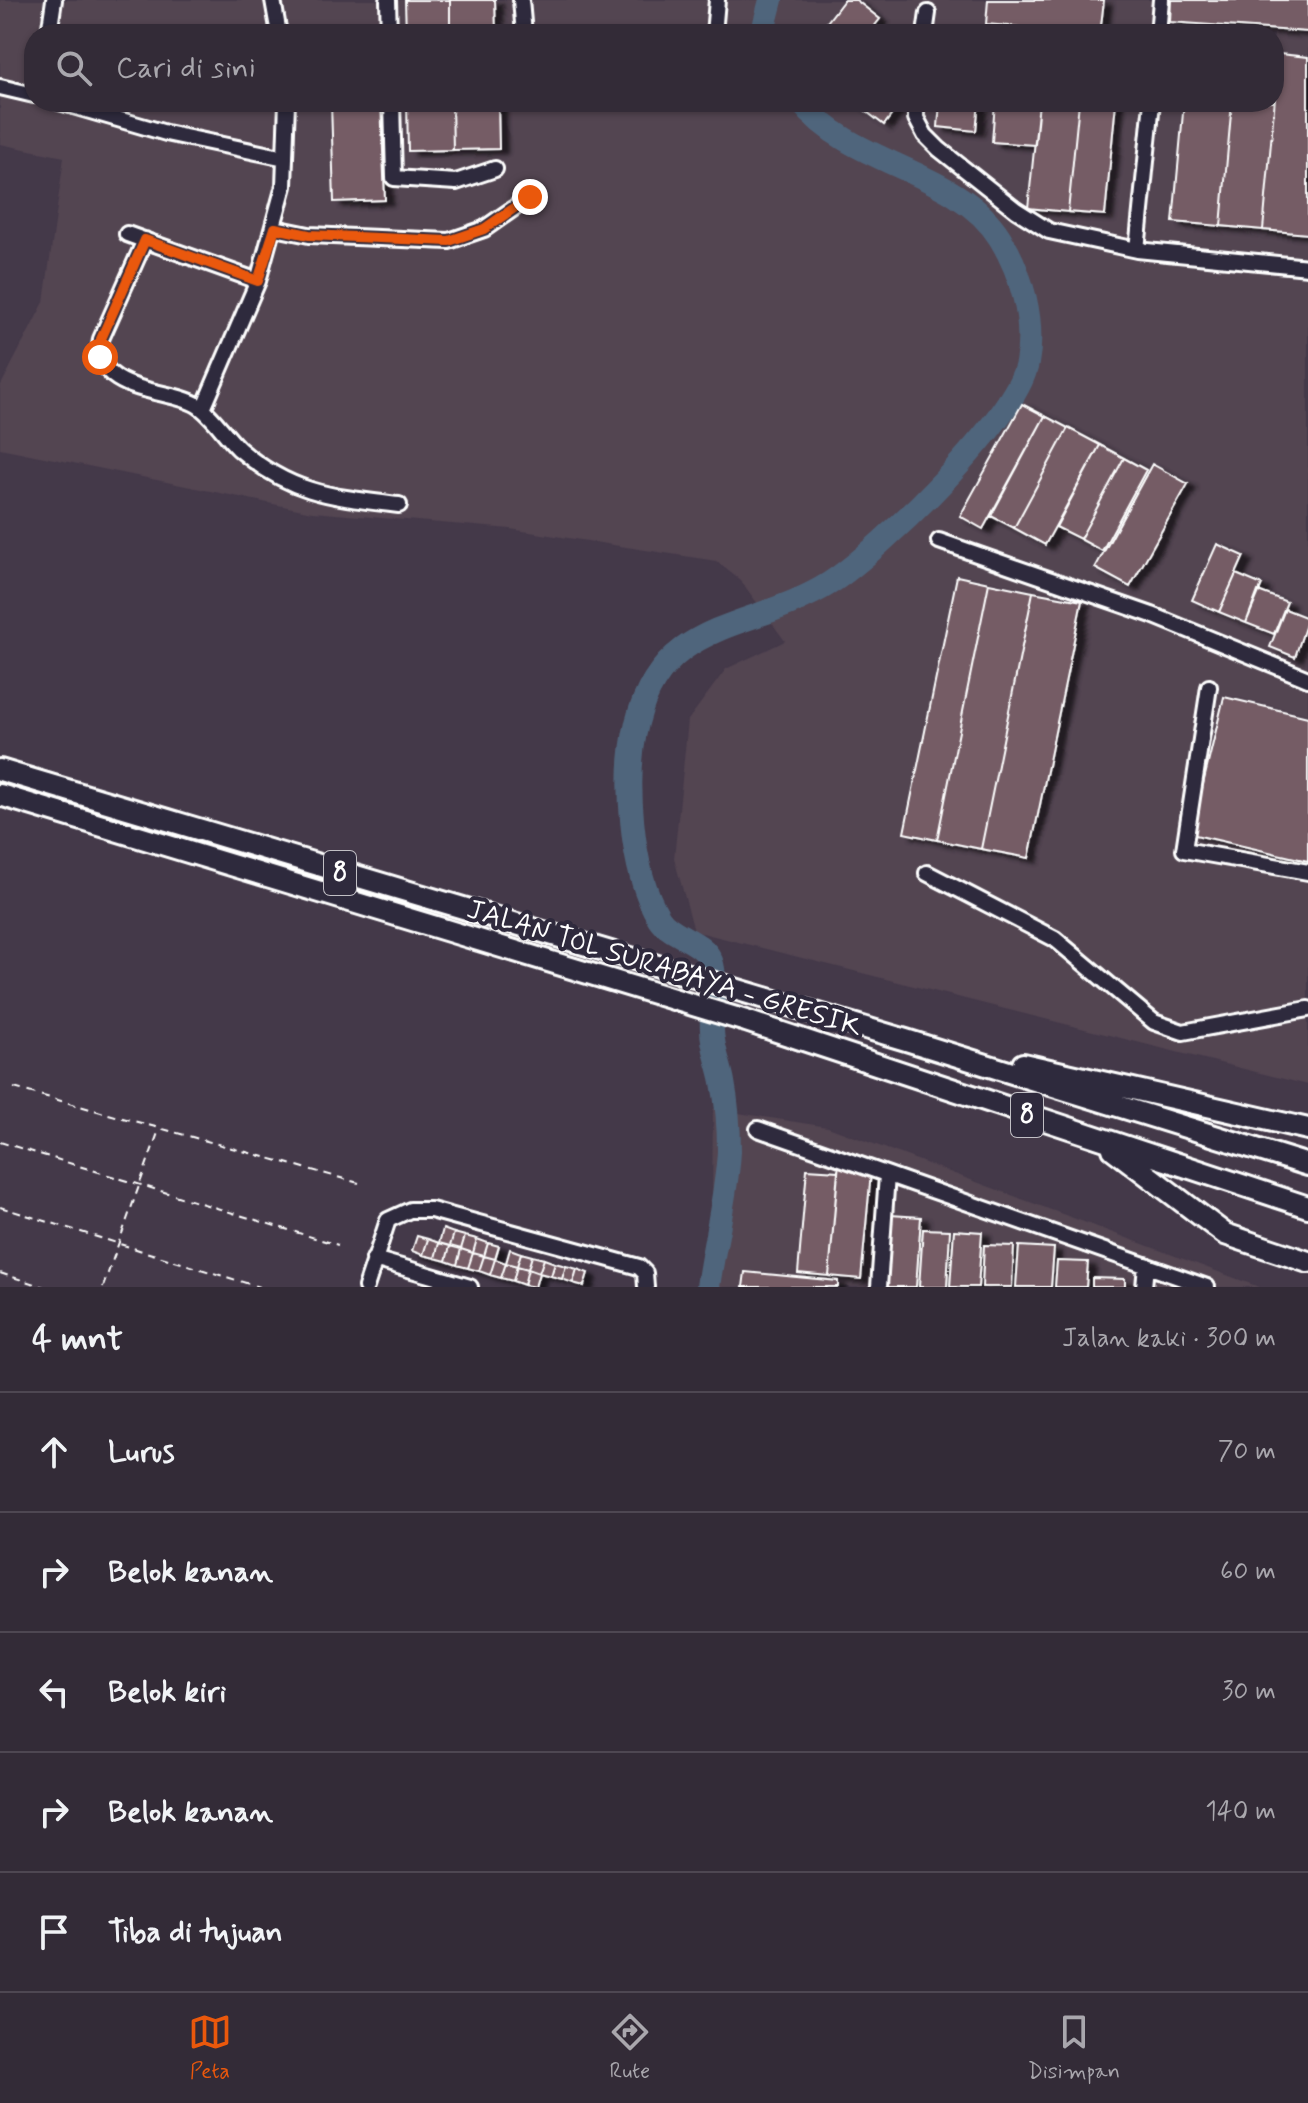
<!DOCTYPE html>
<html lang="id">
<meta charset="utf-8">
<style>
body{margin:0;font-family:Mynerve,sans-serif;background:#3b333f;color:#f1f3f6}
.stop{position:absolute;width:24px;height:24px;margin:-18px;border:6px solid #ea580c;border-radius:50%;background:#fff}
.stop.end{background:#ea580c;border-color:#fff;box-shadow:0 2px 8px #0008}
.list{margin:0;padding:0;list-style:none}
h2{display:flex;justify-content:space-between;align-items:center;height:104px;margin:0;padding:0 32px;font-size:34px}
h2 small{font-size:26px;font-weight:400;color:#a9a7ad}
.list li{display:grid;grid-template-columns:52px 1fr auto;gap:24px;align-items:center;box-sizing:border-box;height:120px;padding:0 32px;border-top:2px solid #4e4752}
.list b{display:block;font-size:30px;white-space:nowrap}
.list em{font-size:26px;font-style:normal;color:#a9a7ad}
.icon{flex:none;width:44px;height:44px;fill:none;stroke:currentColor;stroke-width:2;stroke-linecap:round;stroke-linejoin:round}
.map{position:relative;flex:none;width:1308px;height:1287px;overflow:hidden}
.search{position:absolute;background:#332b37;box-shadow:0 2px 6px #0004;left:24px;right:24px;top:24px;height:88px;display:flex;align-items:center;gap:20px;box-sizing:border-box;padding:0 28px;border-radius:32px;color:#a9a7ad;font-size:30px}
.sheet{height:704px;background:#332b37}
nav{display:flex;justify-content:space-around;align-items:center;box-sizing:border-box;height:112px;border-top:2px solid #4e4752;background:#332b37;font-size:22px;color:#a9a7ad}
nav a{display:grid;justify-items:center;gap:4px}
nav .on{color:#ea580c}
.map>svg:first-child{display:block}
.built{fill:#524451;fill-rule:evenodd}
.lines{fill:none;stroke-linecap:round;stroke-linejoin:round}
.river{stroke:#50657b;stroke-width:24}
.building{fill:#745c65;stroke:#fff;stroke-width:2;filter:url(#shadow)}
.minor-casing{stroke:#fff;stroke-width:20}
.highway-casing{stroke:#fff;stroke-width:26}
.path{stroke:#fff;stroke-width:2;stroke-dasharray:8 6;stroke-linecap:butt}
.minor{stroke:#2f2a3d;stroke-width:14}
.highway{stroke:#2f2a3d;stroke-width:20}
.route{stroke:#ea580c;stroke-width:10}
.labels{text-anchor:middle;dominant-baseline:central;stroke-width:8;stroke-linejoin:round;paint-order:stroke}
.shield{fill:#2f2a3d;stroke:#c1bfc5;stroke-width:2}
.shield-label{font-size:26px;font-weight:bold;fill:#fff}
.street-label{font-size:28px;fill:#fff;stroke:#2f2a3d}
</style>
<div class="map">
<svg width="1308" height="1287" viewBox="0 0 1308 1287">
<defs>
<filter id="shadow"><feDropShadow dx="8" dy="4.5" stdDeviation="2" flood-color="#0009"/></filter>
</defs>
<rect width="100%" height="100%" fill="#443949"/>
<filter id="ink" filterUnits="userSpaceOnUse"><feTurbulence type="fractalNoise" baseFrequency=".0125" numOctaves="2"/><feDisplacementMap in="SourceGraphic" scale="16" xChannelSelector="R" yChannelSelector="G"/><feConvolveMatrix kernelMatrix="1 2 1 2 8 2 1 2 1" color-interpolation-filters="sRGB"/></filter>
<g filter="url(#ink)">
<path class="built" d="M0 0H1308V1085L694 931 674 858 688 720 726 669 785 641 741 581 716 561 510 529 312 512 0 448V387L44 302 64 157 0 144ZM34 34H1274V102H34Z
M713 1109 828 1127 1259 1287H711Z"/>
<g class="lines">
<path class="river" d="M768 34 765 23 771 0
M708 1287C714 1243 727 1194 729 1151 729 1129 727 1103 723 1082 720 1065 712 1047 712 1030 710 1008 718 981 711 961 703 940 671 937 659 918 630 871 624 776 637 723 663 616 755 631 830 583 879 551 1017 418 1027 363 1035 321 1022 274 1000 238 957 169 853 167 801 102"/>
</g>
<path class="building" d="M405 0H450V34H406Z
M450 0H495L496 34H450Z
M844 0H856L880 19 868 34H818Z
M988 0H1104L1100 34 986 24Z
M1171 0H1308V32L1170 22Z
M1274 54H1279L1263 230 1221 226 1232 102H1274Z
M1279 54 1308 57V234L1263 230Z
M331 102H381L385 200 334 202Z
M407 102H452L453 150 408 151Z
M452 102H498L499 149 453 150Z
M854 102H895L899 105 884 125Z
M940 102H979L976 131 938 127Z
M995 102H1039L1035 145 992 142Z
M1039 102H1079L1068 212 1028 208Z
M1079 102H1116L1105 215 1068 212Z
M1184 102H1232L1221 226 1173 222Z
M1022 404 1045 416 983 529 960 516Z
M1045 416 1068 428 1014 528 991 516Z
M1068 428 1100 445 1045 545 1014 528Z
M1100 445 1124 458 1080 539 1056 527Z
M1124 458 1146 470 1102 551 1080 539Z
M1152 464 1188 484 1130 587 1095 568Z
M1217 544 1244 556 1219 612 1192 600Z
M1236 574 1262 585 1246 623 1219 612Z
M957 576 989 583 937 840 904 833Z
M989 583 1033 592 981 849 937 840Z
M1258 591 1287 602 1274 634 1246 623Z
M1033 592 1082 601 1029 858 981 849Z
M1285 609 1308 618 1295 657 1270 647Z
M1224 697 1308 717V861L1191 834Z
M839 1162 871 1172 861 1279 829 1276Z
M807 1169 838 1171 829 1276 798 1273Z
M890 1215 921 1217 916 1287H884Z
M443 1229 454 1233 450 1246 439 1243Z
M923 1229 950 1230 947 1287H919Z
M954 1230 982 1232 978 1287H950Z
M454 1233 465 1236 461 1249 450 1246Z
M417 1236 428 1239 423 1255 412 1251Z
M465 1236 477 1239 473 1253 461 1249Z
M428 1239 439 1243 435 1258 423 1255Z
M477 1239 488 1243 484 1256 473 1253Z
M439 1243 450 1246 446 1261 435 1258Z
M488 1243 499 1246 495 1259 484 1256Z
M984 1245 1014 1246 1012 1287H982Z
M450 1246 461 1249 457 1265 446 1261Z
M1019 1246 1054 1248 1051 1287H1016Z
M461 1249 473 1253 468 1268 457 1265Z
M510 1249 521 1253 517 1266 506 1263Z
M473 1253 484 1256 479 1271 468 1268Z
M521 1253 532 1256 528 1269 517 1266Z
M484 1256 495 1259 490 1275 479 1271Z
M532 1256 544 1259 539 1273 528 1269Z
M495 1259 506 1263 501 1278 490 1275Z
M544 1259 555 1263 551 1276 539 1273Z
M1057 1261 1088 1262 1086 1287H1055Z
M506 1263 517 1266 513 1281 501 1278Z
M555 1263 566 1266 562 1279 551 1276Z
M517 1266 528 1269 524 1285 513 1281Z
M566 1266 577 1269 573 1283 562 1279Z
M528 1269 539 1273 535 1287 524 1285Z
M577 1269 588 1273 584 1286 573 1283Z
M745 1272 838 1281V1287H743Z
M1092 1278 1125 1279V1287H1092Z"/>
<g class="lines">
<g class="minor-casing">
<path id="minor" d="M273 0 279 34
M388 0 389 34
M521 0 524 34
M49 34 54 0
M714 34 717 0
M925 34 928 13
M1158 34 1161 0
M0 87 34 95
M59 102 166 133 285 158
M392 102 394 178 456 182 495 169
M916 102V118L925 135 939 149 1016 210 1049 231 1137 250 1308 267
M275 228 309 235 449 241 484 229 530 197
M127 234 258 281 284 186 287 102
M145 240 101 339C91 395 171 388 197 405 213 415 225 436 239 449 291 494 333 497 399 505
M1137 250 1152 102
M203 409 258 281
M939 541 1152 615 1308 679
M1209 687 1184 850 1308 872
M927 873 1055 939 1154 1022 1183 1032 1308 1009
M758 1129 1207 1287
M374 1259 470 1287
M366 1287 388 1220 410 1210H431L639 1267 645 1273 646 1287
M879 1287 887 1175
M1144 1287 1146 1265"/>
</g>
<g class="highway-casing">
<path id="highway" d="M0 770 906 1040 1308 1165
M0 795 746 1021 1308 1207
M1023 1064 1308 1129
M1113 1149 1225 1234 1308 1262"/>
</g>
<path class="path" d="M14 1088 359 1183
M0 1142 338 1245
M0 1207 259 1287
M0 1273 44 1287
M103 1287 159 1130"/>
<use href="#minor" class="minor"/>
<use href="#highway" class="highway"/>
</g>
</g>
<g class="lines" filter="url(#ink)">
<path class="route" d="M100 357 101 339 145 240 258 281 275 228 309 235 449 241 484 229 530 197"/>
</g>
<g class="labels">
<g class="shield">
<rect x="324" y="851" width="32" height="44" rx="6"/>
<rect x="1011" y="1093" width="32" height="44" rx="6"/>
</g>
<g class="shield-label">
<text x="340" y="873">8</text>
<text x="1027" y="1115">8</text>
</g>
<g class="street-label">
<text transform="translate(664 969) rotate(17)">JALAN TOL SURABAYA - GRESIK</text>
</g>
</g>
</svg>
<div class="stop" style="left:100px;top:357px"></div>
<div class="stop end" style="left:530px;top:197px"></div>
<div class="search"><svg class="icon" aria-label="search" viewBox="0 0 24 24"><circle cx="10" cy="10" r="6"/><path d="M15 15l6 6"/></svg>Cari di sini</div>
</div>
<section class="sheet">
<h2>4 mnt<small>Jalan kaki · 300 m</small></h2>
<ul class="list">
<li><svg class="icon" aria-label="ahead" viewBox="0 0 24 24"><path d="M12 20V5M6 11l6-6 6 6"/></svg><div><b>Lurus</b></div><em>70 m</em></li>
<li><svg class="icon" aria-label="right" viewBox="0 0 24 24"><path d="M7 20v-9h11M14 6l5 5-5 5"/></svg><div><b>Belok kanan</b></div><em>60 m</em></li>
<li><svg class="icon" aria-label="left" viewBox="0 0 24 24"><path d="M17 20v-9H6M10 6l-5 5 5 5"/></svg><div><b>Belok kiri</b></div><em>30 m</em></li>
<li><svg class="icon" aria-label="right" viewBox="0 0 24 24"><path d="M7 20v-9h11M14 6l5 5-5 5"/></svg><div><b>Belok kanan</b></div><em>140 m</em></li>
<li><svg class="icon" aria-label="arrive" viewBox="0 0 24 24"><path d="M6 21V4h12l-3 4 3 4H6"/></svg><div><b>Tiba di tujuan</b></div></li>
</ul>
</section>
<nav>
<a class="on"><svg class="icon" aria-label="map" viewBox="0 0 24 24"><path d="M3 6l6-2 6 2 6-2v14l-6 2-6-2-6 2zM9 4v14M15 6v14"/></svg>Peta</a>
<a><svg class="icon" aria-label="directions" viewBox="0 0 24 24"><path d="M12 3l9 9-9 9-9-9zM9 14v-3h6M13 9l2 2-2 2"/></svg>Rute</a>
<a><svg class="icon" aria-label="saved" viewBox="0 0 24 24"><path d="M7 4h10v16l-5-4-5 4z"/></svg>Disimpan</a>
</nav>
